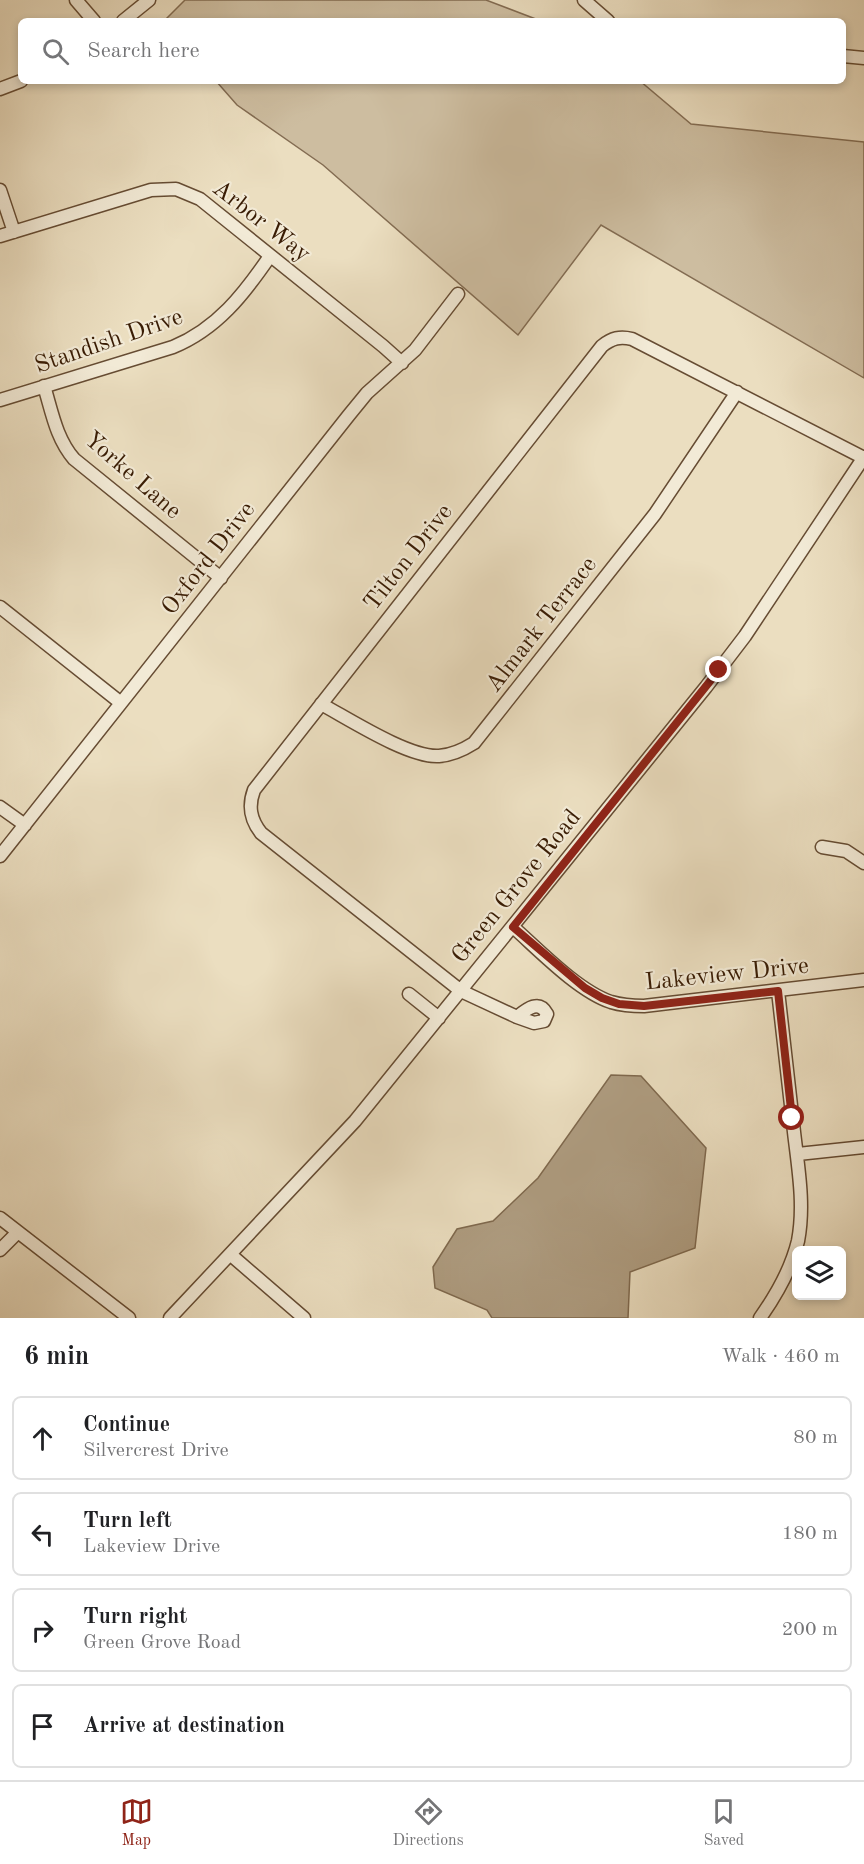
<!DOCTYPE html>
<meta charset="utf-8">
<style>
body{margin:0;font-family:"Old Standard TT",serif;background:#f2f2f2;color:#202124}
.controls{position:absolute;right:18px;bottom:18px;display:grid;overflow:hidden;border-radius:9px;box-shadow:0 3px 9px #0003}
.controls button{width:54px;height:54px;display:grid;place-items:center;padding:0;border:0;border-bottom:2px solid #e0e0e0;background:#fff;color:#202124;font:30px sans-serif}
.stop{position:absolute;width:18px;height:18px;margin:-14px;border:4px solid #8f2418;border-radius:50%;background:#fff}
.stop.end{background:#8f2418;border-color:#fff;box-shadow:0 2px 6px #0008}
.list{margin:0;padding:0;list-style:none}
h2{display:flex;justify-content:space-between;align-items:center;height:78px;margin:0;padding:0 24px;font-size:26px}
h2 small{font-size:20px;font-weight:400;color:#757577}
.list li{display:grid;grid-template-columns:39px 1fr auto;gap:18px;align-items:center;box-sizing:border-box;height:84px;margin:0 12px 12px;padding:0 12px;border:2px solid #e0e0e0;border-radius:9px}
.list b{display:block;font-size:22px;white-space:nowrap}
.list p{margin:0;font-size:20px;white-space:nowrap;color:#757577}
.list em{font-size:20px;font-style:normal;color:#757577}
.icon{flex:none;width:33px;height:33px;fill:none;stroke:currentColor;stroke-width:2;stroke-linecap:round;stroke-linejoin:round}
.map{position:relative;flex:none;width:864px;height:1318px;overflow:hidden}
.search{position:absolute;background:#fff;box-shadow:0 3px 9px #0003;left:18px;right:18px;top:18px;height:66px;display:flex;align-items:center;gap:15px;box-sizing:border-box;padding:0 21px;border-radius:9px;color:#757577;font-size:22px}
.sheet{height:462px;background:#fff}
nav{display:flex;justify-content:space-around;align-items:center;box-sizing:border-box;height:84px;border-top:2px solid #e0e0e0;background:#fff;font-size:16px;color:#757577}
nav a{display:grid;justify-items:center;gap:3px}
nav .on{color:#8f2418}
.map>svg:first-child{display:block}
.green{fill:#cdbda0;stroke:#836c52;stroke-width:1.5}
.water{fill:#ae9c80;stroke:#7f694e;stroke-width:1.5}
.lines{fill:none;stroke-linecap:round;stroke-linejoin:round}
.minor-casing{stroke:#664c33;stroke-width:15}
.minor{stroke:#f2ead6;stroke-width:12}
.route{stroke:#8f2418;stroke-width:8}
.labels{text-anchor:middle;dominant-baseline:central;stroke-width:4.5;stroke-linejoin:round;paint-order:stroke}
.street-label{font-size:24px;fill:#391c04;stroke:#f2ead6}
</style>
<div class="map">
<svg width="864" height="1318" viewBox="0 0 864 1318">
<rect width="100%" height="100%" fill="#ebdec0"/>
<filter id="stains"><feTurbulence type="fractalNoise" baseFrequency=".00333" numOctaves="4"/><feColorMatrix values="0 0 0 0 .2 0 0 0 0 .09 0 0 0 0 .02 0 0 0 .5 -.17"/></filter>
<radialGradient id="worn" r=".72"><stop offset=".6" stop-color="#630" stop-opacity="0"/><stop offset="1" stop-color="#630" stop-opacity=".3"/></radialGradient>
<path class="green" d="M185 0H486L541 21H164Z
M216 81H640L691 124 864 142V378L601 225 518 335 323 165 237 105Z"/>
<path class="water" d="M611 1075 641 1076 706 1148 695 1248 630 1272 628 1318H492L487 1310 435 1288 433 1267 457 1229 493 1221 538 1178Z"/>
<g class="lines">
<g class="minor-casing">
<path id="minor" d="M76 0 94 21
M584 0 608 21
M123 21 149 0
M843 56 864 58
M0 89 21 81
M0 190 14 232
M0 236 151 190 176 189 200 199 383 346 402 363
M44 386C52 412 56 438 74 459L221 578
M0 400 173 347C217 329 244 294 270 256
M0 607 121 703
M321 704C349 719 409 758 439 756 452 755 463 750 474 743L655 514 737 392
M0 807 25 825
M822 847 846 851 864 863
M0 856 349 415 367 393 415 350 458 294
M513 927C539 950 578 991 611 1002 621 1005 632 1006 644 1006L864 980
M409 994 439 1018
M517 1017C527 1009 539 999 547 1014L544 1021 534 1023 517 1017 461 991 261 833C250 819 248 806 254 790L602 346C612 338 620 336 632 339L864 458
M798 1154 864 1147
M0 1218 129 1318
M0 1250 18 1232
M231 1255 304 1318
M170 1318 355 1121 706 687 745 636 864 457
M760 1318C777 1294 791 1270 798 1241 805 1205 798 1167 794 1132 789 1085 783 1038 778 991"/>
</g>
<use href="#minor" class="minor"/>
</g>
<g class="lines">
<path class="route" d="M719 670 513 927 585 988 602 998 619 1004 644 1006 778 991 792 1118"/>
</g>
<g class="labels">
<g class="street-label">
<text transform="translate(261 222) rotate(38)">Arbor Way</text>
<text transform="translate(109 342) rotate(-19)">Standish Drive</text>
<text transform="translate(132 476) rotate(41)">Yorke Lane</text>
<text transform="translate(409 558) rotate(-52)">Tilton Drive</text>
<text transform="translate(209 559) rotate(-52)">Oxford Drive</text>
<text transform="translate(542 625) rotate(-52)">Almark Terrace</text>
<text transform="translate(517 887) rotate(-51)">Green Grove Road</text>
<text transform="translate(727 975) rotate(-6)">Lakeview Drive</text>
</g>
</g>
<rect width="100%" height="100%" filter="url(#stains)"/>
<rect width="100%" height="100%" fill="url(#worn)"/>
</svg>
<div class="controls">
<button><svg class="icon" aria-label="layers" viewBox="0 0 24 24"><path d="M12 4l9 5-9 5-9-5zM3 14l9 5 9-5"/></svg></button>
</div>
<div class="stop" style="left:792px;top:1118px"></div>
<div class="stop end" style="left:719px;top:670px"></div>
<div class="search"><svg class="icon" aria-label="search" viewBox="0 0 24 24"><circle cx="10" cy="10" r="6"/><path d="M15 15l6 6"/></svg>Search here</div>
</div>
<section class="sheet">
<h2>6 min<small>Walk · 460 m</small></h2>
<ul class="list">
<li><svg class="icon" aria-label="ahead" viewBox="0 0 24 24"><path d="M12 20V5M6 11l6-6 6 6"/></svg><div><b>Continue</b><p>Silvercrest Drive</p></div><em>80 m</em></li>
<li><svg class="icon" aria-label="left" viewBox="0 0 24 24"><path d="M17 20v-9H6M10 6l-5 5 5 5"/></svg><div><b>Turn left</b><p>Lakeview Drive</p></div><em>180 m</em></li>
<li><svg class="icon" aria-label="right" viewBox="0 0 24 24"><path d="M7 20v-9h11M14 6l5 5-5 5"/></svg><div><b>Turn right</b><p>Green Grove Road</p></div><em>200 m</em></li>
<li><svg class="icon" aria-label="arrive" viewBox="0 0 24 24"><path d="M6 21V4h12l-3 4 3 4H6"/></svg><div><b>Arrive at destination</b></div></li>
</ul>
</section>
<nav>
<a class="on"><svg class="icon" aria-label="map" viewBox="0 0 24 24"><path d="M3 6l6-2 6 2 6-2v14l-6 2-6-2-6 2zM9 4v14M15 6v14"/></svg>Map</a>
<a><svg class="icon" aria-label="directions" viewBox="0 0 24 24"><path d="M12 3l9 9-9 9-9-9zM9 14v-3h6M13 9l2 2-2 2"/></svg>Directions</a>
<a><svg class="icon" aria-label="saved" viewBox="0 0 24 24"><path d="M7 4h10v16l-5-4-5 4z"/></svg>Saved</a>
</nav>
